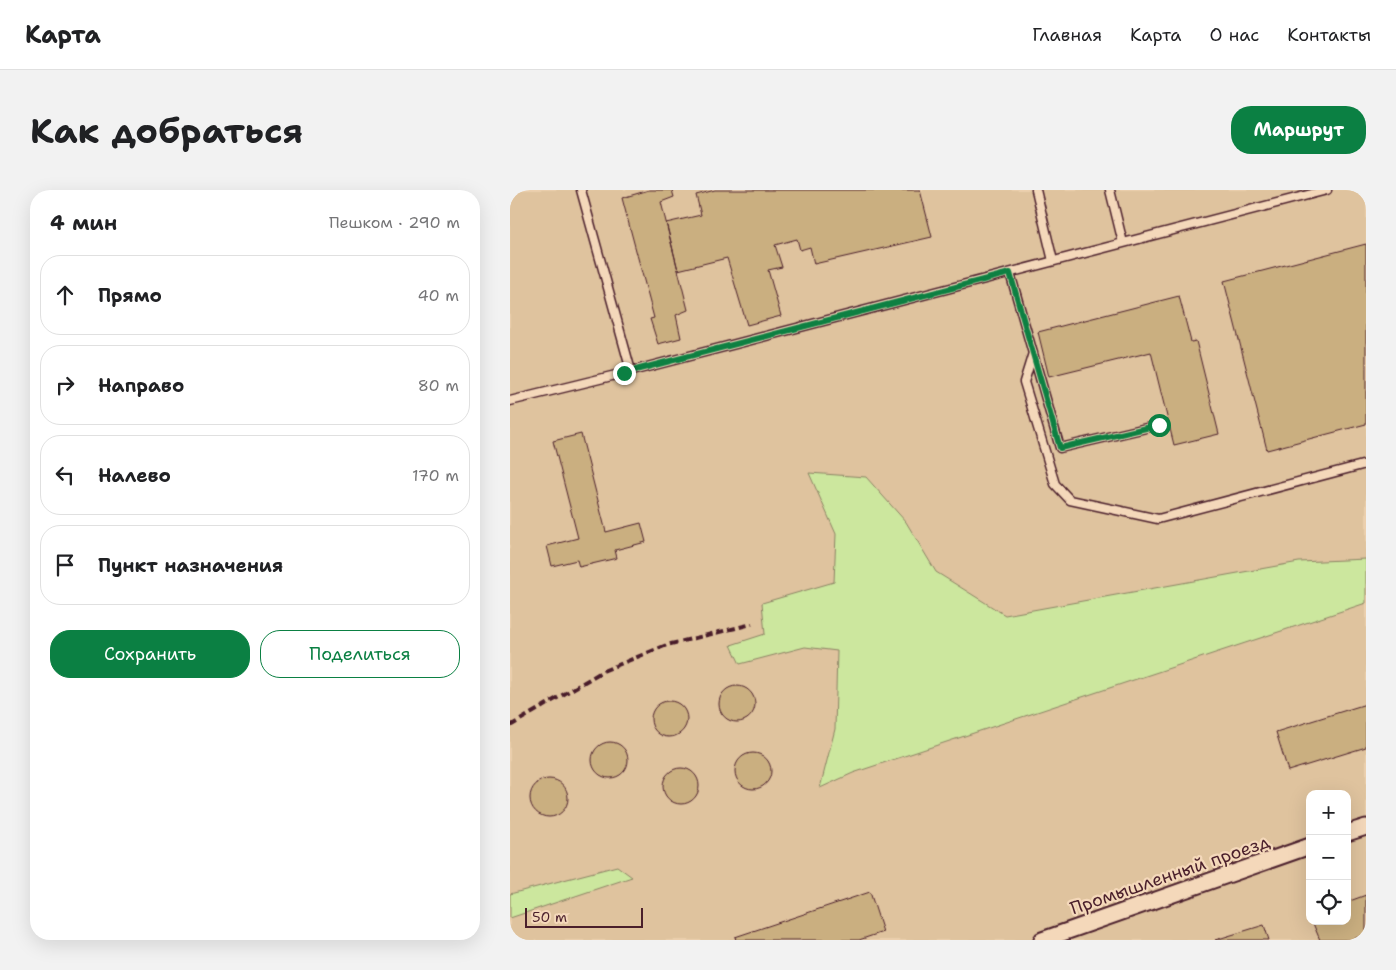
<!DOCTYPE html>
<html lang="ru">
<meta charset="utf-8">
<style>
body{margin:0;font-family:"Shantell Sans",sans-serif;background:#f2f2f2;color:#202124}
.controls{position:absolute;right:15px;bottom:15px;display:grid;overflow:hidden;border-radius:10px;box-shadow:0 5px 20px #0002}
.controls button{width:45px;height:45px;display:grid;place-items:center;padding:0;border:0;border-bottom:1px solid #e0e0e0;background:#fff;color:#202124;font:25px sans-serif}
.scale{position:absolute;left:15px;bottom:12px;width:118px;box-sizing:border-box;padding-left:5px;border:2px solid #4a1f2b;border-top:0;font-size:14px;line-height:18px;white-space:nowrap;color:#4a1f2b;-webkit-text-stroke:4px #f4d8ba;paint-order:stroke}
.stop{position:absolute;width:15px;height:15px;margin:-11px;border:4px solid #0b8043;border-radius:50%;background:#fff}
.stop.end{background:#0b8043;border-color:#fff;box-shadow:0 1px 5px #0008}
.list{margin:0;padding:0;list-style:none}
h2{display:flex;justify-content:space-between;align-items:center;height:65px;margin:0;padding:0 20px;font-size:21px}
h2 small{font-size:16px;font-weight:400;color:#757577}
.list li{display:grid;grid-template-columns:32px 1fr auto;gap:15px;align-items:center;box-sizing:border-box;height:80px;margin:0 10px 10px;padding:0 10px;border:1px solid #e0e0e0;border-radius:20px}
.list b{display:block;font-size:19px;white-space:nowrap}
.list em{font-size:16px;font-style:normal;color:#757577}
.actions{display:flex;gap:10px;padding:15px 20px}
.actions a{flex:1;padding:11px 0;border:1px solid #0b8043;border-radius:20px;text-align:center;font-size:18px;color:#0b8043}
.actions .main{background:#0b8043;color:#fff}
.icon{flex:none;width:28px;height:28px;fill:none;stroke:currentColor;stroke-width:2;stroke-linecap:round;stroke-linejoin:round}
.map{position:relative;flex:none;width:856px;height:750px;overflow:hidden;border-radius:20px}
header{display:flex;align-items:center;gap:30px;box-sizing:border-box;height:70px;padding:0 25px;background:#fff;border-bottom:1px solid #e0e0e0}
header strong{font-size:24px}
nav{display:flex;gap:28px;margin-inline-start:auto;font-size:18px}
.intro{display:flex;align-items:center;justify-content:space-between;box-sizing:border-box;height:120px;padding:0 30px}
h1{margin:0;font-size:35px}
.button{padding:12px 22px;border-radius:20px;background:#0b8043;color:#fff;font-size:18px;font-weight:700}
main{display:flex;gap:30px;padding:0 30px}
aside{flex:1;background:#fff;border-radius:20px;box-shadow:0 5px 20px #0002}
.map>svg:first-child{display:block}
.built{fill:#dfc39e;fill-rule:evenodd}
.green{fill:#cce79e;stroke:#8b8364}
.building{fill:#caaf80;stroke:#4a1f2b}
.lines{fill:none;stroke-linecap:round;stroke-linejoin:round}
.lane-casing{stroke:#4a1f2b;stroke-width:11}
.street-casing{stroke:#4a1f2b;stroke-width:19}
.lane{stroke:#f4d8ba;stroke-width:8}
.street{stroke:#f4d8ba;stroke-width:15}
.rail{stroke:#4a1f2b;stroke-width:4;stroke-dasharray:8 4;stroke-linecap:butt}
.route{stroke:#0b8043;stroke-width:6}
.labels{text-anchor:middle;dominant-baseline:central;stroke-width:4.5;stroke-linejoin:round;paint-order:stroke}
.street-label{font-size:18px;fill:#4a1f2b;stroke:#f4d8ba}
</style>
<header>
<strong>Карта</strong>
<nav><a>Главная</a><a>Карта</a><a>О нас</a><a>Контакты</a></nav>
</header>
<div class="intro"><h1>Как добраться</h1><a class="button">Маршрут</a></div>
<main>
<aside>
<h2>4 мин<small>Пешком · 290 m</small></h2>
<ul class="list">
<li><svg class="icon" aria-label="ahead" viewBox="0 0 24 24"><path d="M12 20V5M6 11l6-6 6 6"/></svg><div><b>Прямо</b></div><em>40 m</em></li>
<li><svg class="icon" aria-label="right" viewBox="0 0 24 24"><path d="M7 20v-9h11M14 6l5 5-5 5"/></svg><div><b>Направо</b></div><em>80 m</em></li>
<li><svg class="icon" aria-label="left" viewBox="0 0 24 24"><path d="M17 20v-9H6M10 6l-5 5 5 5"/></svg><div><b>Налево</b></div><em>170 m</em></li>
<li><svg class="icon" aria-label="arrive" viewBox="0 0 24 24"><path d="M6 21V4h12l-3 4 3 4H6"/></svg><div><b>Пункт назначения</b></div></li>
</ul>
<div class="actions"><a class="main">Сохранить</a><a>Поделиться</a></div>
</aside>
<div class="map">
<svg width="856" height="750" viewBox="0 0 856 750">
<rect width="100%" height="100%" fill="#ecd0ae"/>
<filter id="ink" filterUnits="userSpaceOnUse"><feTurbulence type="fractalNoise" baseFrequency=".02" numOctaves="2"/><feDisplacementMap in="SourceGraphic" scale="10" xChannelSelector="R" yChannelSelector="G"/><feConvolveMatrix kernelMatrix="1 2 1 2 8 2 1 2 1" color-interpolation-filters="sRGB"/></filter>
<g filter="url(#ink)">
<path class="built" d="M0 0H856V750H0ZM800 604H837V731H800Z"/>
<path class="green" d="M299 283 356 287 396 332 426 382 495 425 789 372 856 369V413L343 583 310 598 325 539 327 461 295 457 230 474 221 455 255 444 252 413 324 392 326 344Z
M107 676 122 687 0 728V704Z"/>
<path class="building" d="M139 0H162L164 7 151 12 178 120 166 125 171 148 148 154 140 129 144 128 112 8Z
M205 0H410L422 47 304 74 300 57 290 60 287 49 265 55 272 77 258 80 271 126 237 135 217 68 168 80 156 33 191 25 186 5Z
M856 54V234L757 260 714 91Z
M669 106 681 152 686 151 709 244 664 255 641 162 539 187 528 142Z
M71 244 96 342 131 333 136 352 105 360 107 368 69 377 67 370 42 376 37 356 68 348 43 251Z
M209 514a18 18 0 1 1 36 0a18 18 0 1 1-36 0Z
M141 529a18 18 0 1 1 36 0a18 18 0 1 1-36 0Z
M856 514V557L778 581 766 542Z
M82 570a18 18 0 1 1 36 0a18 18 0 1 1-36 0Z
M225 581a18 18 0 1 1 36 0a18 18 0 1 1-36 0Z
M153 596a18 18 0 1 1 36 0a18 18 0 1 1-36 0Z
M20 608a19 19 0 1 1 38 0a19 19 0 1 1-38 0Z
M360 702 373 742 349 750H226L225 747Z
M856 705V744L841 750H810L802 731H837V712Z
M754 735 759 750H705Z"/>
<g class="lines">
<g class="lane-casing">
<path id="lane" d="M71 0 121 181
M526 0 543 71
M600 0 613 53
M500 83 550 258 649 235
M523 163 514 192 545 294 560 310 648 329 856 274
M0 211 114 183 817 0"/>
</g>
<g class="street-casing">
<path id="street" d="M837 643 856 637
M532 750 800 656"/>
</g>
<use href="#lane" class="lane"/>
<use href="#street" class="street"/>
<path class="rail" d="M0 536 93 481 157 455 242 434"/>
</g>
</g>
<g class="lines" filter="url(#ink)">
<path class="route" d="M114 183 500 83 550 258 649 235"/>
</g>
<g class="labels">
<g class="street-label">
<text transform="translate(660 685) rotate(-19)">Промышленный проезд</text>
</g>
</g>
</svg>
<div class="controls">
<button>+</button>
<button>−</button>
<button><svg class="icon" aria-label="locate" viewBox="0 0 24 24"><circle cx="12" cy="12" r="6"/><path d="M12 2v4M12 18v4M2 12h4M18 12h4"/></svg></button>
</div>
<div class="scale">50 m</div>
<div class="stop" style="left:649px;top:235px"></div>
<div class="stop end" style="left:114px;top:183px"></div>
</div>
</main>
